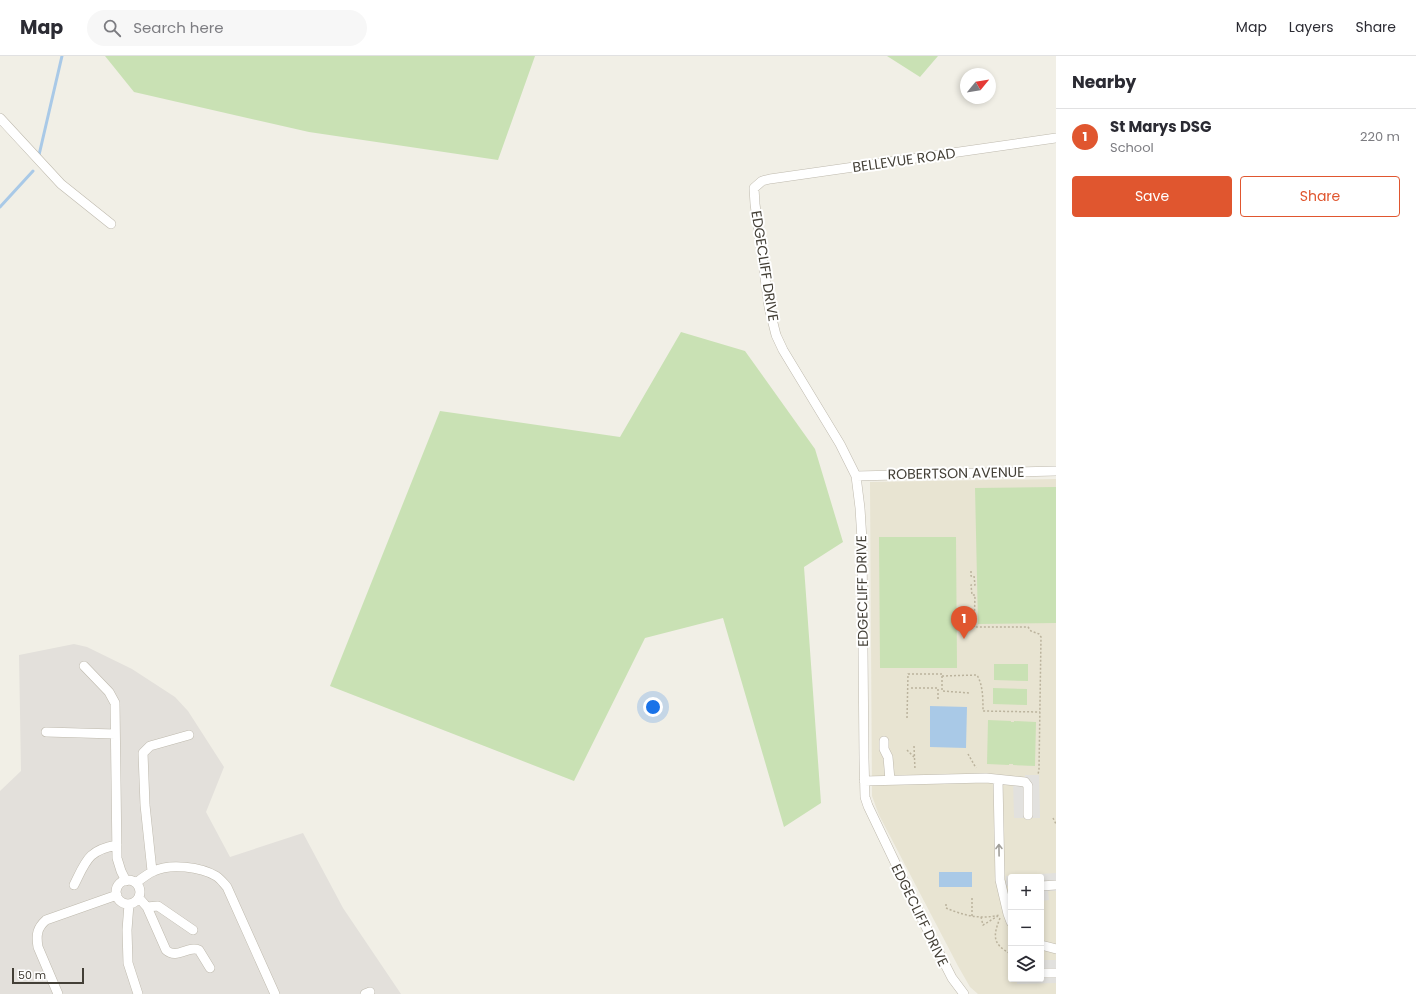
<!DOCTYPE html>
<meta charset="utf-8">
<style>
body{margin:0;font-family:Poppins,sans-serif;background:#f7f7f7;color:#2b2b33}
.controls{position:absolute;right:12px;bottom:12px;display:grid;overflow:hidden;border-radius:4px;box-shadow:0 2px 6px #0003}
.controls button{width:36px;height:36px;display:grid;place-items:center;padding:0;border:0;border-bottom:1px solid #e1e1e2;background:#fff;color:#2b2b33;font:20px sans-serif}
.compass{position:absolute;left:960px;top:12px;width:36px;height:36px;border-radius:50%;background:#fff;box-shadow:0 2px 6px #0003;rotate:60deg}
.scale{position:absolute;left:12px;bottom:10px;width:72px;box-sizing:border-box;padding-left:4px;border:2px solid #433f36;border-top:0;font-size:11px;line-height:14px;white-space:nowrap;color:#433f36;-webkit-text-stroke:3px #fff;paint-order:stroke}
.you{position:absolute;left:653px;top:651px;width:14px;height:14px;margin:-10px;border:3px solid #fff;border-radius:50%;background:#1a73e8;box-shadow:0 0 0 6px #1a73e833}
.badge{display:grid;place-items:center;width:26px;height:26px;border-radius:50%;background:#e0562f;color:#fff;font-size:13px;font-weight:700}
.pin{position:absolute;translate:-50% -33px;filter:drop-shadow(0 1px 2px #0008)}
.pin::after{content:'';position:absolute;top:21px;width:14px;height:12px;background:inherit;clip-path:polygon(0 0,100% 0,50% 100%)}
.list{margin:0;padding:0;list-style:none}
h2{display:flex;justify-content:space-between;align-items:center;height:52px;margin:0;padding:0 16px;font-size:17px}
h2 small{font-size:13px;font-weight:400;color:#7c7c81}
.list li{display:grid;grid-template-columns:26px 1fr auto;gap:12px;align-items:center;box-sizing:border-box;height:56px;padding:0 16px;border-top:1px solid #e1e1e2}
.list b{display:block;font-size:15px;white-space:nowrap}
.list p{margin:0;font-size:13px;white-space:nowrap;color:#7c7c81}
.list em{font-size:13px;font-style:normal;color:#7c7c81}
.actions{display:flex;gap:8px;padding:12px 16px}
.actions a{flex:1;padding:9px 0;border:1px solid #e0562f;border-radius:4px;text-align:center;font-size:14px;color:#e0562f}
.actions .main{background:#e0562f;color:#fff}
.icon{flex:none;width:22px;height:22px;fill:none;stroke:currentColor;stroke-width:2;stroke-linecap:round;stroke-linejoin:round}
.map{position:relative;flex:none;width:1056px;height:938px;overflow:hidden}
header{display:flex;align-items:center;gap:24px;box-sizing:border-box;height:56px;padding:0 20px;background:#fff;border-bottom:1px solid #e1e1e2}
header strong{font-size:19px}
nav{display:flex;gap:22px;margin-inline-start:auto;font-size:14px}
.search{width:280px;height:36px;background:#f7f7f7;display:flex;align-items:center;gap:10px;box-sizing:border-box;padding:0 14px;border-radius:22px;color:#7c7c81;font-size:15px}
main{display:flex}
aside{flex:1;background:#fff}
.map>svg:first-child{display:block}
.industrial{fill:#e3e0db}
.education{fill:#e8e4d2;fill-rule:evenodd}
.green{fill:#c9e1b4}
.parking{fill:#e2e1de}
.water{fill:#a9c9e7}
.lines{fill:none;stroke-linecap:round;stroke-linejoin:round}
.stream{stroke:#a9c9e7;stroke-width:3}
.minor-casing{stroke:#beb9ad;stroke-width:10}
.path{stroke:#bbb39d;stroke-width:1.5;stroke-dasharray:2 2;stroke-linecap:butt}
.minor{stroke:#fff;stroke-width:9}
.oneway{stroke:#a19f9a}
.labels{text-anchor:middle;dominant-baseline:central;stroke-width:4;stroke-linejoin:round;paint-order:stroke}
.street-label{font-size:14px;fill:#433f36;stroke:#fff}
</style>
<header>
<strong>Map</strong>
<div class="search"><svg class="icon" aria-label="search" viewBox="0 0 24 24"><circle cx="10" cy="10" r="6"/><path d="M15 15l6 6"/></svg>Search here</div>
<nav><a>Map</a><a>Layers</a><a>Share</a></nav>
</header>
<main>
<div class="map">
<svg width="1056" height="938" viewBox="0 0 1056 938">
<rect width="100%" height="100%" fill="#f1efe6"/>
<path class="industrial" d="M74 588 87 591 132 613 175 641 188 655 224 711 206 756 230 801 303 777 343 852 401 938H0V735L21 715 19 599Z"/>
<path class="education" d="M1056 423V938H978L970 931 958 910 879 759 872 740 870 426ZM1011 821H1041V923H1011Z"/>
<path class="green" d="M105 0H535L498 104 309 76 134 36Z
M887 0H938L920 21Z
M681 276 745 295 815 393 843 486 804 511 821 747 784 771 723 562 645 582 574 725 330 630 440 355 620 381Z
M1056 431V567L978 568 975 432Z
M879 481H956L957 612H880Z
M994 608H1028V625L994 624Z
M993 632 1027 633V649L993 648Z
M988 664 1011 665V666H1014V665L1036 666 1035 710 1013 709V708H1009V709L987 708Z"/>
<path class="parking" d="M1025 719H1039L1040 762H1014L1013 724H1025Z
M1056 817V835H1048L1049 844 1041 845V821H1011V830H1006V820Z
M1041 904H1056V927L1017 928V923H1041Z"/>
<path class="water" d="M930 650 967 651 966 692 930 691Z
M939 816H972V831H939Z"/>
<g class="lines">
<path class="stream" d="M39 99 62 0
M0 151 33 115"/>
<g class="minor-casing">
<path id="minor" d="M0 62 61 128 111 168
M856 420 1056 415
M84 610 109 636 115 647 117 802 121 815 126 825
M46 676 115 678
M884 685V693L888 701 890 724
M998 724 1000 824 1008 858 1011 866
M864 725 986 722 1025 726 1028 730V759
M152 815 145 749 143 697 150 690 189 679
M116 836a12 12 0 1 1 24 0a12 12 0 1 1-24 0Z
M136 827C141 823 147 818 154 815 170 807 201 811 216 820 221 823 224 828 227 831L275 938
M74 829C86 805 88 794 117 789
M1041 830 1056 829
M139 842 147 851 166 894C177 904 188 889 199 894L210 912
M129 848 127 874 128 907 138 938
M147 851 158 850 193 874
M1041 889 1056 893
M1041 917H1056
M58 938 38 891C36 879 37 872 46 864L117 839
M365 938 370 936
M964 938 952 922 925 869 868 750 865 741 864 703 862 484 860 452 856 420 840 388 783 294 776 279 769 251 755 148 754 132 762 125 770 123 1056 82"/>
</g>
<path class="path" d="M971 515V520H974L975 529H971L972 539H975L974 571H1028L1031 575 1039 578 1041 581 1039 713 1038 719
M942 620 977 619C983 629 983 643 983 655L1040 656
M911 632H938V644
M907 662 908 618H942V635L970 637
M914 690 915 714
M907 694 914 701
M968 698 976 712
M1053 762 1056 768
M946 848V852C962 859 981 864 999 859
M972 860V841
M981 861 983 869 998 860
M1000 862C993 880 992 888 1011 898"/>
<use href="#minor" class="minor"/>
</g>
<defs><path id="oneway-shaft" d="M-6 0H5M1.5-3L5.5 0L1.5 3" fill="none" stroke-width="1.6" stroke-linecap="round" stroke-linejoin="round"/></defs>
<use class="oneway" href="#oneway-shaft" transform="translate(999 794) rotate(-91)"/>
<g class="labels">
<g class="street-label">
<text transform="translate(904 104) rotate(-8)">BELLEVUE ROAD</text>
<text transform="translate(765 210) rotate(81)">EDGECLIFF DRIVE</text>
<text transform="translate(956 417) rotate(-1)">ROBERTSON AVENUE</text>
<text transform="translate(862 535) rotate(-91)">EDGECLIFF DRIVE</text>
<text transform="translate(920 859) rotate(64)">EDGECLIFF DRIVE</text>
</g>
</g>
</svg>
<div class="controls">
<button>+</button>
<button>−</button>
<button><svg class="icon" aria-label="layers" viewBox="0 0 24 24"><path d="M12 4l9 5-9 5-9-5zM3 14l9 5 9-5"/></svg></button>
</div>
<svg class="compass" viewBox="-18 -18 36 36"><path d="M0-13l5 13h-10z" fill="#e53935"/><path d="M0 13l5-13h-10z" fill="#7c7c81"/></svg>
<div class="scale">50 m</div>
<div class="you"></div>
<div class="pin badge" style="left:964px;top:583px">1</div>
</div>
<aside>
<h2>Nearby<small></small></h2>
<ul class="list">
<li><span class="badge">1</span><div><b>St Marys DSG</b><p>School</p></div><em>220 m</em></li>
</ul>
<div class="actions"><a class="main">Save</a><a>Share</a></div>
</aside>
</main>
